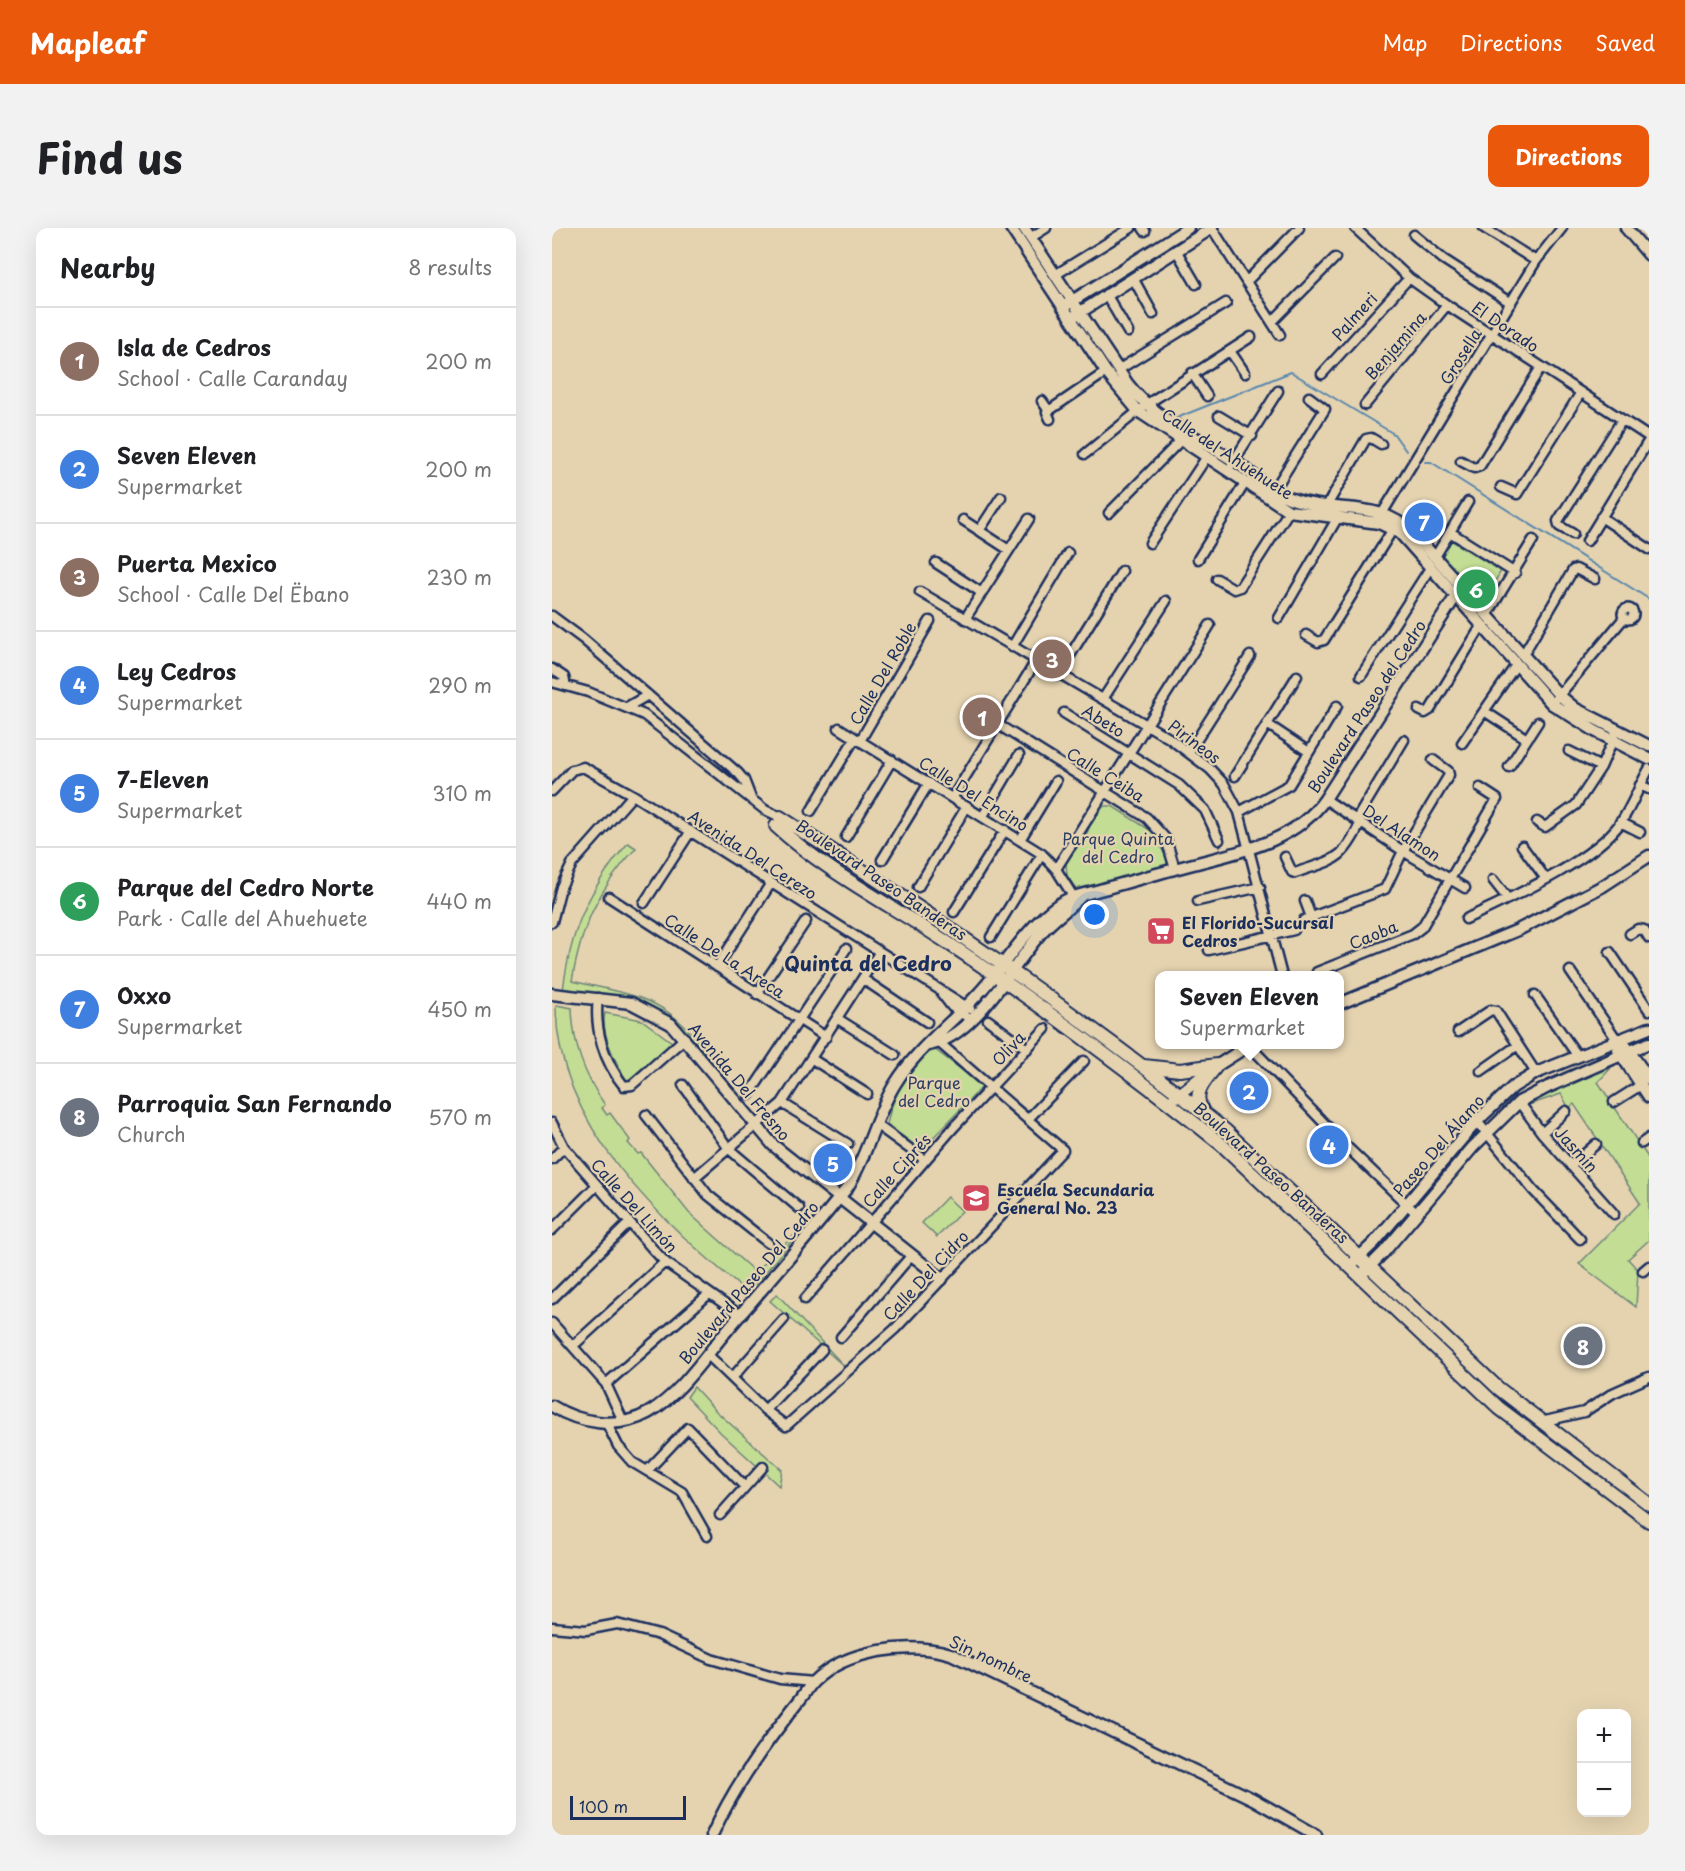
<!DOCTYPE html>
<meta charset="utf-8">
<style>
body{margin:0;font-family:"Playpen Sans",sans-serif;background:#f2f2f2;color:#202124}
.controls{position:absolute;right:18px;bottom:18px;display:grid;overflow:hidden;border-radius:12px;box-shadow:0 6px 24px #0002}
.controls button{width:54px;height:54px;display:grid;place-items:center;padding:0;border:0;border-bottom:2px solid #e0e0e0;background:#fff;color:#202124;font:30px sans-serif}
.scale{position:absolute;left:18px;bottom:15px;width:116px;box-sizing:border-box;padding-left:6px;border:3px solid #1b2f5e;border-top:0;font-size:16px;line-height:21px;white-space:nowrap;color:#1b2f5e;-webkit-text-stroke:4px #e5d3b0;paint-order:stroke}
.you{position:absolute;left:543px;top:687px;width:21px;height:21px;margin:-15px;border:4px solid #fff;border-radius:50%;background:#1a73e8;box-shadow:0 0 0 9px #1a73e833}
.badge{display:grid;place-items:center;width:39px;height:39px;border-radius:50%;background:#ea580c;color:#fff;font-size:20px;font-weight:700}
.pin{position:absolute;translate:-50% -50%;border:3px solid #fff;box-shadow:0 2px 6px #0006}
.popup{position:absolute;left:603px;top:743px;width:189px;height:78px;box-sizing:border-box;display:grid;place-content:center;border-radius:12px;background:#fff;filter:drop-shadow(0 2px 4px #0005);font-size:20px;white-space:nowrap;color:#757577}
.popup b{font-size:22px;color:#202124}
.popup::after{content:'';position:absolute;left:50%;top:100%;margin-left:-12px;border:12px solid transparent;border-top-color:#fff}
.list{margin:0;padding:0;list-style:none}
h2{display:flex;justify-content:space-between;align-items:center;height:78px;margin:0;padding:0 24px;font-size:26px}
h2 small{font-size:20px;font-weight:400;color:#757577}
.list li{display:grid;grid-template-columns:39px 1fr auto;gap:18px;align-items:center;box-sizing:border-box;height:108px;padding:0 24px;border-top:2px solid #e0e0e0}
.list b{display:block;font-size:22px;white-space:nowrap}
.list p{margin:0;font-size:20px;white-space:nowrap;color:#757577}
.list em{font-size:20px;font-style:normal;color:#757577}
.map{position:relative;flex:none;width:1097px;height:1607px;overflow:hidden;border-radius:12px}
header{display:flex;align-items:center;gap:36px;box-sizing:border-box;height:84px;padding:0 30px;background:#ea580c;color:#fff}
header strong{font-size:28px}
nav{display:flex;gap:33px;margin-inline-start:auto;font-size:21px}
.intro{display:flex;align-items:center;justify-content:space-between;box-sizing:border-box;height:144px;padding:0 36px}
h1{margin:0;font-size:42px}
.button{padding:15px 27px;border-radius:12px;background:#ea580c;color:#fff;font-size:21px;font-weight:700}
main{display:flex;gap:36px;padding:0 36px}
aside{flex:1;background:#fff;border-radius:12px;box-shadow:0 6px 24px #0002}
.map>svg:first-child{display:block}
.green{fill:#c3dd94;stroke:#6f8679;stroke-width:1.5}
.lines{fill:none;stroke-linecap:round;stroke-linejoin:round}
.stream{stroke:#5987ad;stroke-width:2}
.minor-casing{stroke:#1b2f5e;stroke-width:13}
.tertiary-casing{stroke:#1b2f5e;stroke-width:15}
.secondary-casing{stroke:#1b2f5e;stroke-width:16}
.minor{stroke:#e5d3b0;stroke-width:8}
.tertiary{stroke:#e5d3b0;stroke-width:10}
.secondary{stroke:#e5d3b0;stroke-width:12}
.labels{text-anchor:middle;dominant-baseline:central;stroke-width:4.5;stroke-linejoin:round;paint-order:stroke}
.street-label{font-size:16px;fill:#1b2f5e;stroke:#e5d3b0}
.park-label{font-size:16px;fill:#2c4063;stroke:#e5d3b0}
.poi-label{font-size:16px;font-weight:bold;fill:#1b2f5e;stroke:#e5d3b0;text-anchor:start}
.quarter-label{font-size:20px;font-weight:bold;fill:#1b2f5e;stroke:#e5d3b0}
</style>
<header>
<strong>Mapleaf</strong>
<nav><a>Map</a><a>Directions</a><a>Saved</a></nav>
</header>
<div class="intro"><h1>Find us</h1><a class="button">Directions</a></div>
<main>
<aside>
<h2>Nearby<small>8 results</small></h2>
<ul class="list">
<li><span class="badge" style="background:#8d6e63">1</span><div><b>Isla de Cedros</b><p>School · Calle Caranday</p></div><em>200 m</em></li>
<li><span class="badge" style="background:#3f7fe0">2</span><div><b>Seven Eleven</b><p>Supermarket</p></div><em>200 m</em></li>
<li><span class="badge" style="background:#8d6e63">3</span><div><b>Puerta Mexico</b><p>School · Calle Del Ëbano</p></div><em>230 m</em></li>
<li><span class="badge" style="background:#3f7fe0">4</span><div><b>Ley Cedros</b><p>Supermarket</p></div><em>290 m</em></li>
<li><span class="badge" style="background:#3f7fe0">5</span><div><b>7-Eleven</b><p>Supermarket</p></div><em>310 m</em></li>
<li><span class="badge" style="background:#2e9e5b">6</span><div><b>Parque del Cedro Norte</b><p>Park · Calle del Ahuehuete</p></div><em>440 m</em></li>
<li><span class="badge" style="background:#3f7fe0">7</span><div><b>Oxxo</b><p>Supermarket</p></div><em>450 m</em></li>
<li><span class="badge" style="background:#6b7280">8</span><div><b>Parroquia San Fernando</b><p>Church</p></div><em>570 m</em></li>
</ul>
</aside>
<div class="map">
<svg width="1097" height="1607" viewBox="0 0 1097 1607">
<rect width="100%" height="100%" fill="#e5d3b0"/>
<filter id="ink" filterUnits="userSpaceOnUse"><feTurbulence type="fractalNoise" baseFrequency=".0167" numOctaves="2"/><feDisplacementMap in="SourceGraphic" scale="12" xChannelSelector="R" yChannelSelector="G"/><feConvolveMatrix kernelMatrix="1 2 1 2 8 2 1 2 1" color-interpolation-filters="sRGB"/></filter>
<g filter="url(#ink)">
<path class="green" d="M897 311 949 343 928 379 885 331Z
M552 578H560L601 604 616 633 613 640 526 663 515 648 514 634 534 608 538 597Z
M76 615 84 620C46 662 30 696 20 753 84 768 111 767 155 823L154 825C107 771 80 770 11 762 19 701 36 662 76 615Z
M4 777 20 780C21 817 32 847 53 877L50 880 55 887 58 885 78 912 76 915 86 926 89 925 137 985 203 1044 253 997 196 1065C110 993 4 900 4 777Z
M53 785 90 792 121 815 75 853C64 835 48 806 53 785Z
M382 821 431 858 369 922 335 896C341 866 357 838 382 821Z
M1059 840 1046 854 1097 931V1012L1076 1031 1086 1042 1084 1079 1027 1036 1088 975 1022 876 1017 880 1009 866 977 877 995 866Z
M395 969 410 983 385 1009 370 995Z
M225 1066 294 1140 218 1073Z
M142 1159 164 1183 230 1242 227 1258 169 1205 135 1169Z"/>
<g class="lines">
<path class="stream" d="M627 189 739 144 842 206 854 223
M873 234H879L1097 371"/>
<g class="minor-casing">
<path id="minor" d="M591 0 593 3
M660 0 728 107
M803 0 857 50 895 77 1097 209
M932 0 984 33
M862 7 891 31 959 75
M478 10 494 0
M624 22 644 56
M503 47 579 0
M581 50 601 86
M694 54 747 0
M554 66 576 104
M720 94 783 30
M678 123 693 145
M566 142 674 75
M640 145 655 168
M770 146 857 50
M490 173 497 183
M813 177 895 77
M667 188 700 208
M498 191 495 184 554 144
M533 226 595 176 699 109
M909 233 922 240 928 238 989 139
M680 236 726 163
M949 259 965 266 1028 166
M722 262 773 181 757 169
M774 279 814 211 819 210 829 216
M831 284 984 33 1010 0
M557 285 629 212
M1049 289 1097 321
M411 292 457 322
M427 303 449 269
M898 304 963 345
M1021 306 1007 298 1006 293 1070 192
M1035 313 1097 212
M598 315 654 230
M883 329 916 274
M646 331 693 255
M384 335 430 365
M665 351 682 361 688 359 737 283
M368 364 617 510 658 541 672 556 687 584 730 748
M1070.5 386a5.5 5.5 0 1 1 11 0a5.5 5.5 0 1 1-11 0Z
M935 387 981 312
M0 388 31 411 186 545 192 552 199 570
M727 390 786 289
M413 391 477 291
M754 407 766 414 772 412 841 301
M460 419 516 325
M971 427 1021 342 1024 341 1043 351
M0 441 12 449 14 458
M506 447 570 343
M809 448 878 340
M0 454 36 464 92 487 213 582 228 589
M551 471 614 373
M1004 471 1072 390
M75 479 96 467
M867 482 873 485 878 482 930 397
M932 483 975 511
M512 485 627 557 653 582 667 612
M445 496 595 590 614 611 623 641
M715 496 757 524
M287 500 490 626 504 641 524 673
M308 513 378 393
M910 515 964 437
M1017 523 1049 539
M637 524 698 428
M957 539 986 494
M683 548 745 448
M1088 557 1097 561
M0 563 20 542 31 539 81 567 418 781
M401 569 484 433
M773 571 851 623 913 660
M259 583 303 510
M687 584 737 557 785 478
M431 588 467 527
M804 592 852 512
M985 594 993 599 1024 577 1049 539 1063 507
M1068 594 1088 604
M294 609 340 532
M468 612 504 553
M970 618 994 651
M733 629 740 644 743 645C782 631 789 635 808 596
M330 632 377 555
M504 641 658 397
M941 652 956 671
M366 659 415 578
M57 669 274 809
M646 673 708 659
M753 673 759 689
M92 675 139 603
M402 684 453 602
M914 691C958 670 1042 633 1069 594 1080 578 1087 558 1097 541
M752 692 833 661 851 623 897 547 896 543 881 532
M0 694 9 659 20 636 81 567
M1078 706 1086 701 1092 702 1097 710
M439 709 490 626
M657 722 742 702
M1058 724 1097 782
M165 739 219 655
M1018 743 1063 809 1069 811
M765 744 861 706 870 699 945 571 928 560
M311 751 375 794
M205 766 254 693
M390 766 400 779 418 791
M983 767 1025 827
M46 770C42 801 52 834 72 858L80 857 133 810
M286 791 343 827
M436 792 475 821
M906 804 939 782 944 783 984 845
M697 817 795 919 865 986
M260 831 315 866
M929 843 966 817
M131 857 177 921 247 980
M197 867 294 721
M967 874 990 905 1062 986
M1062 874 1089 857
M230 875 296 916
M94 887 156 967 216 1015
M477 890 532 833
M925 893 981 962 1028 1011
M0 895 12 919 99 1019 113 1034 188 1087
M325 897 373 932
M990 905 1014 883
M1090 915 1097 910
M0 931 12 919
M1019 938 1044 916
M142 950 230 875 327 725
M0 1002 44 958
M1091 1043 1097 1038
M0 1071 77 995
M253 1071 402 899 493 801
M0 1095 54 1156 71 1193
M289 1109 359 1028
M22 1117 113 1034
M155 1126 213 1182 234 1198 343 1101 511 922 383 811
M180 1150 232 1091
M54 1156 157 1066
M213 1182 270 1122
M54 1194 66 1218 80 1234 130 1264 155 1308
M989 1194 1032 1184 1061 1165 1097 1149
M95 1243 136 1200 193 1259
M168 1287 211 1239
M0 1399 34 1402 65 1396 107 1407 159 1431 228 1451 261 1454"/>
</g>
<g class="tertiary-casing">
<path id="tertiary" d="M459 0 554 144 586 183 737 283 827 295 848 305 1000 476 1043 503 1097 531
M472 0 575 155C602 190 645 209 682 233 702 246 720 265 743 272 789 287 826 270 863 307L1007 467 1024 481 1097 518
M1074 0 1097 27
M514 77 636 0
M524 87 660 0
M0 766 79 775 119 796 221 917 390 1051
M787 776 966 702 1051 658 1097 628
M376 817C422 810 460 738 489 705 501 691 517 681 530 667
M1073 817 1097 851
M1066 822 1097 869
M621 871 655 844 699 816
M801 1035 822 1015 925 893 961 859 984 845 1097 800
M809 1047 832 1024 921 919 967 874 996 859 1097 815
M0 1178C27 1195 66 1202 96 1185 129 1166 153 1128 177 1100 217 1053 257 1008 295 960 316 927 323 888 343 856 365 820 399 796 427 765 452 738 471 705 499 682 515 669 522 669 540 664 570 656 600 647 630 639 680 625 741 617 773 571L909 360
M160 1607C183 1556 216 1512 250 1469 254 1464 257 1458 261 1454 294 1421 357 1414 399 1426L701 1571 764 1607"/>
</g>
<g class="secondary-casing">
<path id="secondary" d="M228 589C381 687 532 789 674 903L946 1160 1097 1276
M224 598C273 643 337 676 393 713 488 776 580 845 669 916L947 1180 1097 1293
M592 838 628 842 665 837
M650 882C639 864 655 851 665 837"/>
</g>
<use href="#minor" class="minor"/>
<use href="#tertiary" class="tertiary"/>
<use href="#secondary" class="secondary"/>
</g>
</g>
<defs>
<g id="supermarket-square" transform="scale(1.5)"><rect x="-9" y="-9" width="18" height="18" rx="4" fill="#d1495b" stroke="#e5d3b0"/><path d="M-6-5.5h2.5l.6 2H6L4.5 2H-2.5L-4.4-4H-6ZM-1.5 3.2a1.3 1.3 0 1 0 .1 0ZM3 3.2a1.3 1.3 0 1 0 .1 0Z" fill="#fff"/></g>
<g id="school-square" transform="scale(1.5)"><rect x="-9" y="-9" width="18" height="18" rx="4" fill="#d1495b" stroke="#e5d3b0"/><path d="M0-5L7-2L0 1L-7-2ZM-4 1L0 2.5L4 1V4Q0 6-4 4Z" fill="#fff"/></g>
</defs>
<g fill-rule="evenodd">
<use href="#supermarket-square" x="609" y="703"/>
<use href="#school-square" x="424" y="970"/>
</g>
<g class="labels">
<g class="street-label">
<text transform="translate(802 88) rotate(-48)">Palmeri</text>
<text transform="translate(954 98) rotate(34)">El Dorado</text>
<text transform="translate(843 117) rotate(-49)">Benjamina</text>
<text transform="translate(908 128) rotate(-58)">Grosella</text>
<text transform="translate(676 225) rotate(33)">Calle del Ahuehuete</text>
<text transform="translate(330 445) rotate(-60)">Calle Del Roble</text>
<text transform="translate(814 478) rotate(-57)">Boulevard Paseo del Cedro</text>
<text transform="translate(552 492) rotate(32)">Abeto</text>
<text transform="translate(643 513) rotate(37)">Pirineos</text>
<text transform="translate(554 546) rotate(32)">Calle Ceiba</text>
<text transform="translate(422 565) rotate(32)">Calle Del Encino</text>
<text transform="translate(850 604) rotate(33)">Del Alamon</text>
<text transform="translate(201 626) rotate(33)">Avenida Del Cerezo</text>
<text transform="translate(330 651) rotate(34)">Boulevard Paseo Banderas</text>
<text transform="translate(821 706) rotate(-22)">Caoba</text>
<text transform="translate(173 727) rotate(33)">Calle De La Areca</text>
<text transform="translate(456 820) rotate(-47)">Oliva</text>
<text transform="translate(188 853) rotate(50)">Avenida Del Fresno</text>
<text transform="translate(886 917) rotate(-49)">Paseo Del Álamo</text>
<text transform="translate(1025 921) rotate(48)">Jasmín</text>
<text transform="translate(344 942) rotate(-48)">Calle Ciprés</text>
<text transform="translate(720 944) rotate(42)">Boulevard Paseo Banderas</text>
<text transform="translate(83 977) rotate(48)">Calle Del Limón</text>
<text transform="translate(373 1047) rotate(-47)">Calle Del Cidro</text>
<text transform="translate(196 1054) rotate(-50)">Boulevard Paseo Del Cedro</text>
<text transform="translate(439 1430) rotate(25)">Sin nombre</text>
</g>
<g class="park-label">
<text x="566" y="610">Parque Quinta<tspan x="566" dy="18">del Cedro</tspan></text>
<text x="382" y="854">Parque<tspan x="382" dy="18">del Cedro</tspan></text>
</g>
<g class="poi-label">
<text x="630" y="694">El Florido-Sucursal<tspan x="630" dy="18">Cedros</tspan></text>
<text x="445" y="961">Escuela Secundaria<tspan x="445" dy="18">General No. 23</tspan></text>
</g>
<g class="quarter-label">
<text x="316" y="735">Quinta del Cedro</text>
</g>
</g>
</svg>
<div class="controls">
<button>+</button>
<button>−</button>
</div>
<div class="scale">100 m</div>
<div class="you"></div>
<div class="pin badge" style="left:430px;top:489px;background:#8d6e63">1</div>
<div class="pin badge" style="left:697px;top:863px;background:#3f7fe0">2</div>
<div class="popup"><b>Seven Eleven</b>Supermarket</div>
<div class="pin badge" style="left:500px;top:431px;background:#8d6e63">3</div>
<div class="pin badge" style="left:777px;top:917px;background:#3f7fe0">4</div>
<div class="pin badge" style="left:281px;top:935px;background:#3f7fe0">5</div>
<div class="pin badge" style="left:924px;top:361px;background:#2e9e5b">6</div>
<div class="pin badge" style="left:872px;top:294px;background:#3f7fe0">7</div>
<div class="pin badge" style="left:1031px;top:1118px;background:#6b7280">8</div>
</div>
</main>
